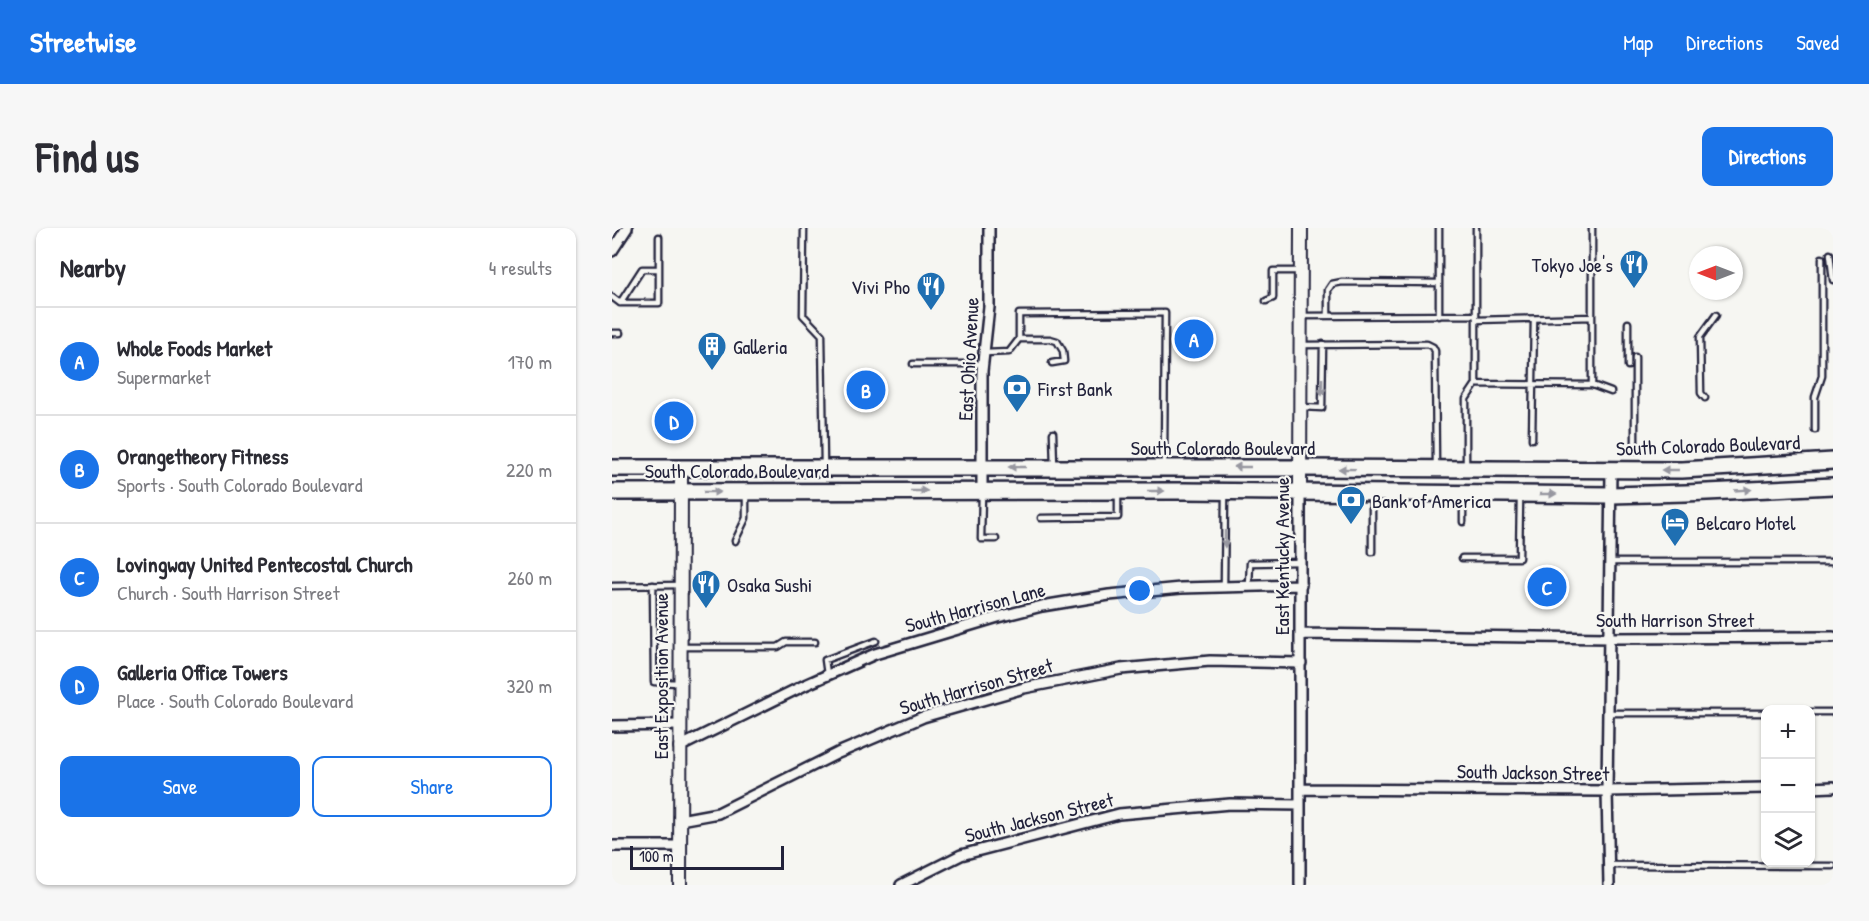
<!DOCTYPE html>
<meta charset="utf-8">
<style>
body{margin:0;font-family:"Patrick Hand",sans-serif;background:#f7f7f7;color:#2b2b33}
.controls{position:absolute;right:18px;bottom:18px;display:grid;overflow:hidden;border-radius:12px;box-shadow:0 2px 4px #0004}
.controls button{width:54px;height:54px;display:grid;place-items:center;padding:0;border:0;border-bottom:2px solid #e1e1e2;background:#fff;color:#2b2b33;font:30px sans-serif}
.compass{position:absolute;left:1077px;top:18px;width:54px;height:54px;border-radius:50%;background:#fff;box-shadow:0 2px 4px #0004;rotate:270deg}
.scale{position:absolute;left:18px;bottom:15px;width:154px;box-sizing:border-box;padding-left:6px;border:3px solid #22223b;border-top:0;font-size:16px;line-height:21px;white-space:nowrap;color:#22223b;-webkit-text-stroke:4px #f6f6f2;paint-order:stroke}
.you{position:absolute;left:528px;top:363px;width:21px;height:21px;margin:-15px;border:4px solid #fff;border-radius:50%;background:#1a73e8;box-shadow:0 0 0 9px #1a73e833}
.badge{display:grid;place-items:center;width:39px;height:39px;border-radius:50%;background:#1a73e8;color:#fff;font-size:20px;font-weight:700}
.pin{position:absolute;translate:-50% -50%;border:3px solid #fff;box-shadow:0 2px 6px #0006}
.list{margin:0;padding:0;list-style:none}
h2{display:flex;justify-content:space-between;align-items:center;height:78px;margin:0;padding:0 24px;font-size:26px}
h2 small{font-size:20px;font-weight:400;color:#7c7c81}
.list li{display:grid;grid-template-columns:39px 1fr auto;gap:18px;align-items:center;box-sizing:border-box;height:108px;padding:0 24px;border-top:2px solid #e1e1e2}
.list b{display:block;font-size:22px;white-space:nowrap}
.list p{margin:0;font-size:20px;white-space:nowrap;color:#7c7c81}
.list em{font-size:20px;font-style:normal;color:#7c7c81}
.actions{display:flex;gap:12px;padding:18px 24px}
.actions a{flex:1;padding:14px 0;border:2px solid #1a73e8;border-radius:12px;text-align:center;font-size:21px;color:#1a73e8}
.actions .main{background:#1a73e8;color:#fff}
.icon{flex:none;width:33px;height:33px;fill:none;stroke:currentColor;stroke-width:2;stroke-linecap:round;stroke-linejoin:round}
.map{position:relative;flex:none;width:1221px;height:657px;overflow:hidden;border-radius:12px}
header{display:flex;align-items:center;gap:36px;box-sizing:border-box;height:84px;padding:0 30px;background:#1a73e8;color:#fff}
header strong{font-size:28px}
nav{display:flex;gap:33px;margin-inline-start:auto;font-size:21px}
.intro{display:flex;align-items:center;justify-content:space-between;box-sizing:border-box;height:144px;padding:0 36px}
h1{margin:0;font-size:42px}
.button{padding:15px 27px;border-radius:12px;background:#1a73e8;color:#fff;font-size:21px;font-weight:700}
main{display:flex;gap:36px;padding:0 36px}
aside{flex:1;background:#fff;border-radius:12px;box-shadow:0 2px 4px #0004}
.map>svg:first-child{display:block}
.lines{fill:none;stroke-linecap:round;stroke-linejoin:round}
.service-casing{stroke:#22223b;stroke-width:9}
.minor-casing{stroke:#22223b;stroke-width:14}
.tertiary-casing{stroke:#22223b;stroke-width:16}
.primary-casing{stroke:#22223b;stroke-width:20}
.service{stroke:#f6f6f2;stroke-width:4.5}
.minor{stroke:#f6f6f2;stroke-width:9}
.tertiary{stroke:#f6f6f2;stroke-width:12}
.primary{stroke:#f6f6f2;stroke-width:15}
.oneway{fill:#9797a0}
.labels{text-anchor:middle;dominant-baseline:central;stroke-width:4.5;stroke-linejoin:round;paint-order:stroke}
.poi-label{font-size:20px;fill:#22223b;stroke:#f6f6f2;text-anchor:start}
.street-label{font-size:20px;fill:#22223b;stroke:#f6f6f2}
</style>
<header>
<strong>Streetwise</strong>
<nav><a>Map</a><a>Directions</a><a>Saved</a></nav>
</header>
<div class="intro"><h1>Find us</h1><a class="button">Directions</a></div>
<main>
<aside>
<h2>Nearby<small>4 results</small></h2>
<ul class="list">
<li><span class="badge">A</span><div><b>Whole Foods Market</b><p>Supermarket</p></div><em>170 m</em></li>
<li><span class="badge">B</span><div><b>Orangetheory Fitness</b><p>Sports · South Colorado Boulevard</p></div><em>220 m</em></li>
<li><span class="badge">C</span><div><b>Lovingway United Pentecostal Church</b><p>Church · South Harrison Street</p></div><em>260 m</em></li>
<li><span class="badge">D</span><div><b>Galleria Office Towers</b><p>Place · South Colorado Boulevard</p></div><em>320 m</em></li>
</ul>
<div class="actions"><a class="main">Save</a><a>Share</a></div>
</aside>
<div class="map">
<svg width="1221" height="657" viewBox="0 0 1221 657">
<rect width="100%" height="100%" fill="#f6f6f2"/>
<filter id="ink" filterUnits="userSpaceOnUse"><feTurbulence type="fractalNoise" baseFrequency=".0167" numOctaves="2"/><feDisplacementMap in="SourceGraphic" scale="12" xChannelSelector="R" yChannelSelector="G"/><feConvolveMatrix kernelMatrix="1 2 1 2 8 2 1 2 1" color-interpolation-filters="sRGB"/></filter>
<g filter="url(#ink)">
<g class="lines">
<g class="service-casing">
<path id="service" d="M192 0 191 87 210 107 212 237
M827 0V88
M980 0V157L999 164
M1218 26 1221 52
M0 69 8 75 30 41H47
M654 73 661 70V43H686
M8 75H47V9
M689 88 864 87
M716 88V62L720 56 730 54 827 55
M864 92 980 89
M0 105H8
M407 111H438L445 113 451 123 452 133 440 135
M690 117 815 116 821 119 823 123 824 239
M373 125 397 124 407 111V86L553 85 552 237
M301 136H370
M1016 138V95
M864 156 980 157
M1093 170 1089 165 1088 109 1104 87
M689 179 710 180 711 116
M1203 202V169L1210 148V30
M441 205 442 239
M920 211 922 91
M1023 222V129
M854 239V171L864 156V0
M370 265 369 311H384
M760 267V324
M429 290 506 289V267
M851 294V267
M123 313 134 290V266
M850 330H907L908 270
M998 334H1221
M41 357 42 454 68 455
M0 358 69 357
M637 358 638 335 689 334
M612 359 613 266
M71 419H166L174 414H203
M215 446 213 432 264 413
M1198 484H1221
M996 485H1154
M996 637 1221 638"/>
</g>
<g class="minor-casing">
<path id="minor" d="M0 23 15 0
M370 263V143L377 79V0
M689 406 997 410 1221 409
M0 498 68 497
M67 519 193 457 263 426 386 389 430 378 497 367 569 360 689 357
M1198 560 1221 559
M688 561 995 563 1154 560
M68 592 106 585 226 525 311 489 412 460 509 441 598 433 689 435
M0 618H68
M289 657 349 627 507 586 618 576 688 577
M688 657V264
M997 657 995 563 999 242"/>
</g>
<g class="tertiary-casing">
<path id="tertiary" d="M688 264 689 0
M68 657 69 240"/>
</g>
<g class="primary-casing">
<path id="primary" d="M0 240H689L1070 242 1221 233
M0 264 572 263 999 267 1074 265 1221 258"/>
</g>
<use href="#service" class="service"/>
<use href="#minor" class="minor"/>
<use href="#tertiary" class="tertiary"/>
<use href="#primary" class="primary"/>
</g>
<defs><path id="oneway-solid" d="M-6-.8H1V-3.2L6.5 0L1 3.2V.8H-6Z" transform="scale(1.5)"/></defs>
<g class="oneway">
<use href="#oneway-solid" transform="translate(710 159) rotate(90)"/>
<use href="#oneway-solid" transform="translate(405 239) rotate(-180)"/>
<use href="#oneway-solid" transform="translate(630 239) rotate(-180)"/>
<use href="#oneway-solid" transform="translate(735 241) rotate(-179)"/>
<use href="#oneway-solid" transform="translate(1058 242) rotate(180)"/>
<use href="#oneway-solid" transform="translate(1131 262) rotate(-3)"/>
<use href="#oneway-solid" transform="translate(307 263)"/>
<use href="#oneway-solid" transform="translate(544 263)"/>
<use href="#oneway-solid" transform="translate(100 264)"/>
<use href="#oneway-solid" transform="translate(936 266)"/>
<use href="#oneway-solid" transform="translate(613 311) rotate(91)"/>
</g>
</g>
<defs>
<g id="restaurant-pin" transform="scale(1.5)"><path d="M0 17L-7.5 6A9.5 9.5 0 1 1 7.5 6Z" fill="#1f6fb2" stroke="#f6f6f2"/><path d="M-5-6h1v4h1v-4h1v4h1v-4h1v5L-1.5 .5V6h-2V.5L-5-1ZM5-6V6H3V1.5H1.5Q1.5-4 5-6Z" fill="#fff"/></g>
<g id="building-pin" transform="scale(1.5)"><path d="M0 17L-7.5 6A9.5 9.5 0 1 1 7.5 6Z" fill="#1f6fb2" stroke="#f6f6f2"/><path d="M-4-6H4V6H1V3H-1V6H-4ZM-2.5-4.3h1.7v1.8h-1.7ZM.8-4.3h1.7v1.8H.8ZM-2.5-1h1.7V.8h-1.7ZM.8-1h1.7V.8H.8Z" fill="#fff"/></g>
<g id="bank-pin" transform="scale(1.5)"><path d="M0 17L-7.5 6A9.5 9.5 0 1 1 7.5 6Z" fill="#1f6fb2" stroke="#f6f6f2"/><path d="M-6-4H6V4H-6ZM0-2.3a2.3 2.3 0 1 0 0 4.6a2.3 2.3 0 1 0 0-4.6Z" fill="#fff"/></g>
<g id="hotel-pin" transform="scale(1.5)"><path d="M0 17L-7.5 6A9.5 9.5 0 1 1 7.5 6Z" fill="#1f6fb2" stroke="#f6f6f2"/><path d="M-6-4.5h1.5V1H6V5H4.5V3h-9V5H-6ZM-4 0a1.8 1.8 0 1 1 3.6 0ZM.5 0V-2.5h3Q6-2.5 6 0Z" fill="#fff"/></g>
</defs>
<g fill-rule="evenodd">
<use href="#restaurant-pin" x="1022" y="36"/>
<use href="#restaurant-pin" x="319" y="58"/>
<use href="#building-pin" x="100" y="118"/>
<use href="#bank-pin" x="405" y="160"/>
<use href="#bank-pin" x="739" y="272"/>
<use href="#hotel-pin" x="1063" y="294"/>
<use href="#restaurant-pin" x="94" y="356"/>
</g>
<g class="labels">
<g class="poi-label">
<text x="1001" y="36" text-anchor="end">Tokyo Joe's</text>
<text x="298" y="58" text-anchor="end">Vivi Pho</text>
<text x="121" y="118">Galleria</text>
<text x="426" y="160">First Bank</text>
<text x="760" y="272">Bank of America</text>
<text x="1084" y="294">Belcaro Motel</text>
<text x="115" y="356">Osaka Sushi</text>
</g>
<g class="street-label">
<text transform="translate(356 131) rotate(-87)">East Ohio Avenue</text>
<text transform="translate(1096 217) rotate(-2)">South Colorado Boulevard</text>
<text x="611" y="219">South Colorado Boulevard</text>
<text x="125" y="242">South Colorado Boulevard</text>
<text transform="translate(669 328) rotate(-90)">East Kentucky Avenue</text>
<text transform="translate(363 379) rotate(-15)">South Harrison Lane</text>
<text x="1063" y="391">South Harrison Street</text>
<text transform="translate(48 448) rotate(-90)">East Exposition Avenue</text>
<text transform="translate(364 458) rotate(-16)">South Harrison Street</text>
<text transform="translate(921 544) rotate(1)">South Jackson Street</text>
<text transform="translate(427 589) rotate(-14)">South Jackson Street</text>
</g>
</g>
</svg>
<div class="controls">
<button>+</button>
<button>−</button>
<button><svg class="icon" aria-label="layers" viewBox="0 0 24 24"><path d="M12 4l9 5-9 5-9-5zM3 14l9 5 9-5"/></svg></button>
</div>
<svg class="compass" viewBox="-18 -18 36 36"><path d="M0-13l5 13h-10z" fill="#e53935"/><path d="M0 13l5-13h-10z" fill="#7c7c81"/></svg>
<div class="scale">100 m</div>
<div class="you"></div>
<div class="pin badge" style="left:582px;top:111px">A</div>
<div class="pin badge" style="left:254px;top:162px">B</div>
<div class="pin badge" style="left:935px;top:359px">C</div>
<div class="pin badge" style="left:62px;top:193px">D</div>
</div>
</main>
